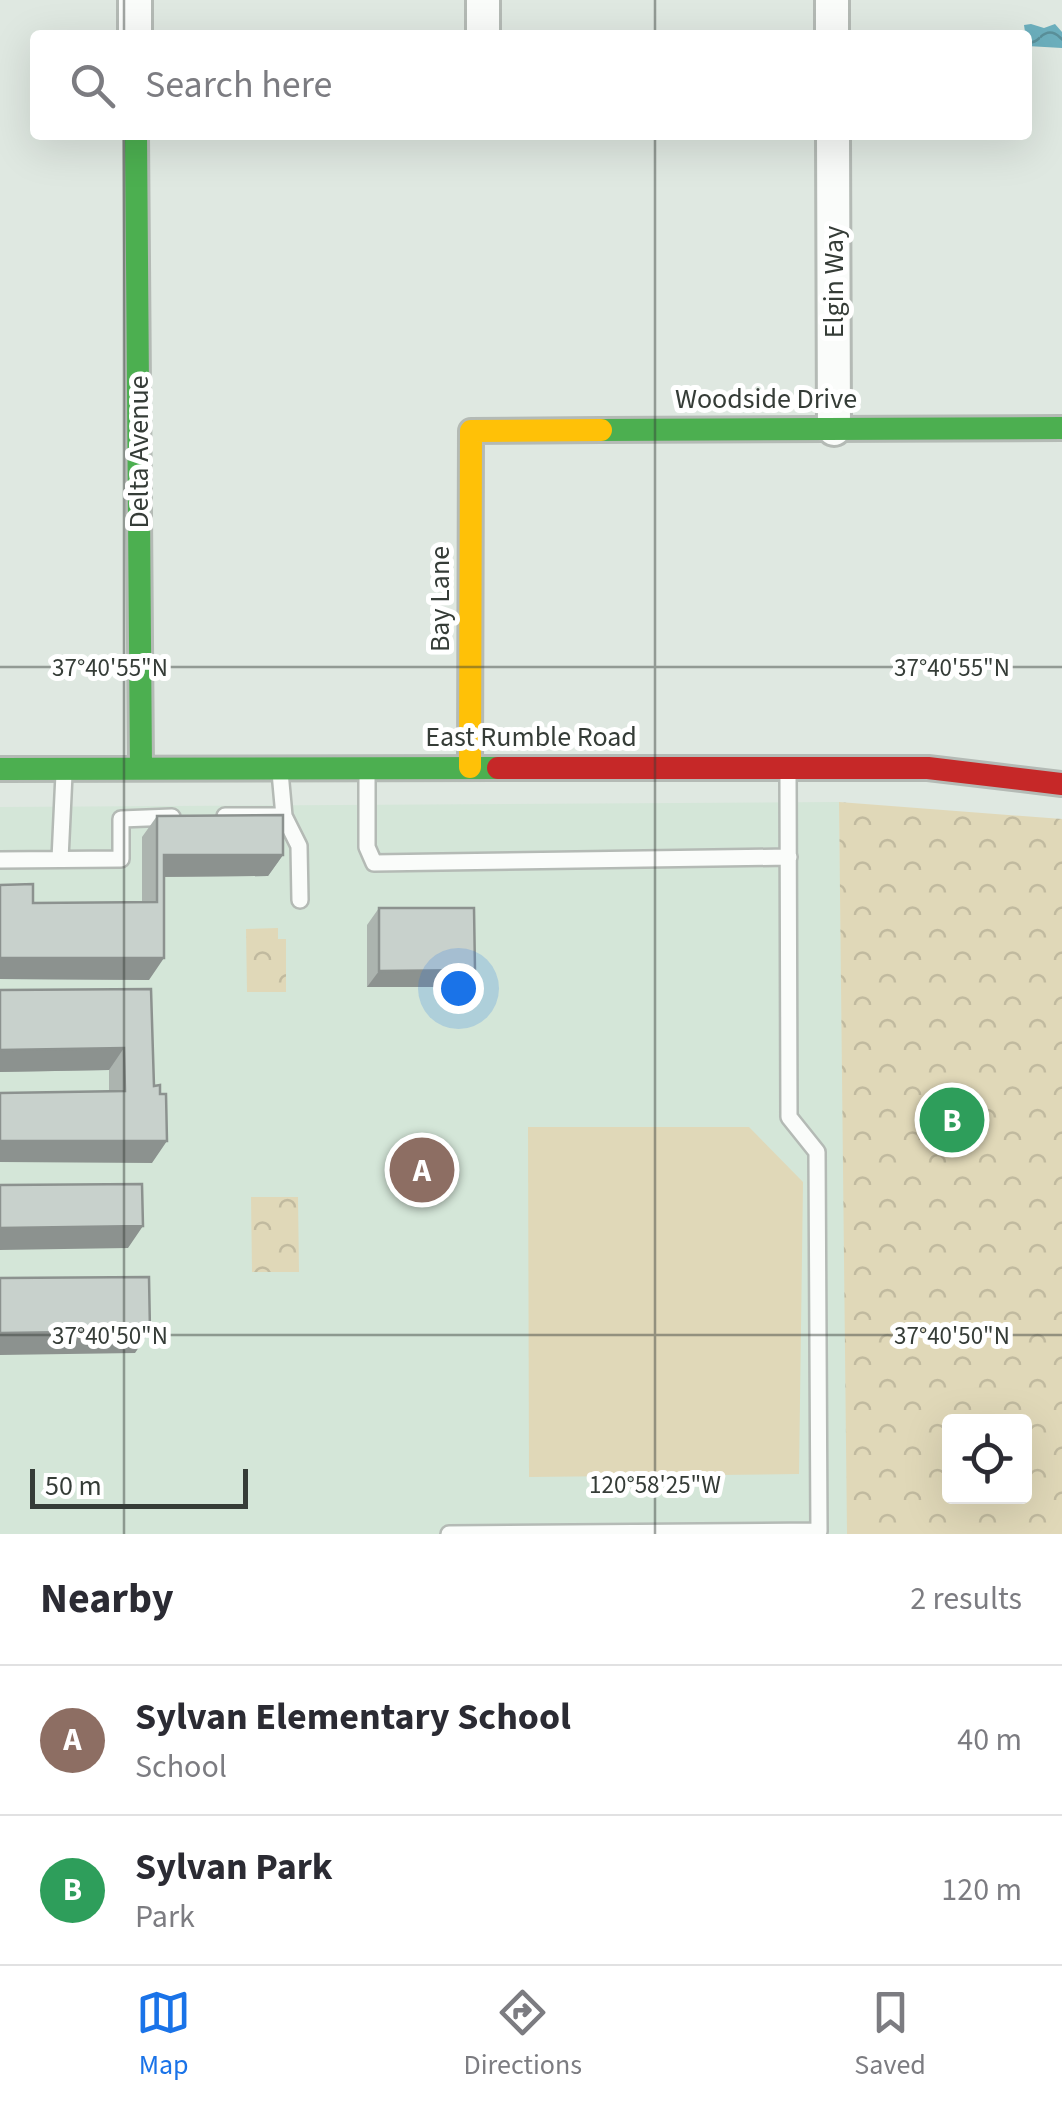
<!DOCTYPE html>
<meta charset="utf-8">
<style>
body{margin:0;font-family:"Source Sans 3",sans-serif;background:#f2f2f3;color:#2b2b33}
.controls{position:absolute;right:30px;bottom:30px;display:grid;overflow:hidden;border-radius:10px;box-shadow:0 10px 40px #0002}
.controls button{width:90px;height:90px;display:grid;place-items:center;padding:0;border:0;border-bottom:2px solid #e1e1e2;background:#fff;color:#2b2b33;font:50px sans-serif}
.scale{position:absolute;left:30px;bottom:25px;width:218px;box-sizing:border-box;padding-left:10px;border:5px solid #353c37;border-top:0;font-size:28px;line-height:35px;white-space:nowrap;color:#353c37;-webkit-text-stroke:8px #fff;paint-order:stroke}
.you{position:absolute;left:458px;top:988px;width:35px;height:35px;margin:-25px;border:8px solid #fff;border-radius:50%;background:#1a73e8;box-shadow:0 0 0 15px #1a73e833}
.badge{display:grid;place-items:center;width:65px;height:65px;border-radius:50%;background:#1a73e8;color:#fff;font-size:32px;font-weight:700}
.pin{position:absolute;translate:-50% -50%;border:5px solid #fff;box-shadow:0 2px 10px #0006}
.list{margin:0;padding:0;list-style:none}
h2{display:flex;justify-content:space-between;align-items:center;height:130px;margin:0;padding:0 40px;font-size:42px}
h2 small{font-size:32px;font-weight:400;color:#7c7c81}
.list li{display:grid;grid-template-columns:65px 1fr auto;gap:30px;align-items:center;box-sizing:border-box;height:150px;padding:0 40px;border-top:2px solid #e1e1e2}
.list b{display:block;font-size:38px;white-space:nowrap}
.list p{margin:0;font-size:32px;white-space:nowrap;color:#7c7c81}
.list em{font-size:32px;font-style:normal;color:#7c7c81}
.icon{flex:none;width:55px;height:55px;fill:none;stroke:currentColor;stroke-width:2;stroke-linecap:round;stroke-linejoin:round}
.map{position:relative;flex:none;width:1062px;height:1534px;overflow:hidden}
.search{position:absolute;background:#fff;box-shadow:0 10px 40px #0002;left:30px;right:30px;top:30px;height:110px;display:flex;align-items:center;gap:25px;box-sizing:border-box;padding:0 35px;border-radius:10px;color:#7c7c81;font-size:38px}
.sheet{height:430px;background:#fff}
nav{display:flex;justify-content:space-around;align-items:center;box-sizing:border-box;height:140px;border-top:2px solid #e1e1e2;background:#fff;font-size:28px;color:#7c7c81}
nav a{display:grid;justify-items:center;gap:5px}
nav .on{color:#1a73e8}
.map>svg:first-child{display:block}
.built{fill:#d4e6d8}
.grass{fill:#e0d8b8}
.park{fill:url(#park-crowns);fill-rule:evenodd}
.water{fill:url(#water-waves)}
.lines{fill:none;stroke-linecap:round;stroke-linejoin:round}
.lane-casing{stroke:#b4bab5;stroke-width:20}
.street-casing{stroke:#b4bab5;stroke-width:38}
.fast-casing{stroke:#b4bab5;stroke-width:28}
.slow-casing{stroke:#b4bab5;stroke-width:28}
.jam-casing{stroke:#b4bab5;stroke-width:28}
.lane{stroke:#fafcfa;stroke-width:15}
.street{stroke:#fafcfa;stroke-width:32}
.fast{stroke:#4caf50;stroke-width:22}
.slow{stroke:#ffc107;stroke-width:22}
.jam{stroke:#c62828;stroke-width:22}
.wall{fill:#acb4af}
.shaded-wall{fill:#8c928f}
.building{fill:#c8d1cc;stroke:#8c928f;stroke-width:2.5}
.ticks{fill:none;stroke:#353c37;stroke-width:2.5;stroke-opacity:0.45}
.labels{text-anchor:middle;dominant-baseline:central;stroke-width:10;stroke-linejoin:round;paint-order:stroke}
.street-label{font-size:28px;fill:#353c37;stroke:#fff}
.ticks-label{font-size:25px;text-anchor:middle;fill:#353c37;stroke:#fff;stroke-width:10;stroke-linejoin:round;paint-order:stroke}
</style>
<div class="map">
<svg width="1062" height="1534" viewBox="0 0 1062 1534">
<defs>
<pattern id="park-crowns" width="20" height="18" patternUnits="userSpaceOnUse" patternTransform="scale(2.5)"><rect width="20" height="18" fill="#e0d8b8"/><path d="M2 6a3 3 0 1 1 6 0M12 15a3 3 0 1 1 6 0" fill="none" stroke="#c1ba9f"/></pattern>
<pattern id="water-waves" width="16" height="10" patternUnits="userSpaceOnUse" patternTransform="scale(2.5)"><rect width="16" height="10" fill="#6cafbd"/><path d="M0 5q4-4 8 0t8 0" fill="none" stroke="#5a909a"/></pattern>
</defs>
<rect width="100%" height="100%" fill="#dfe8e1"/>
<path class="built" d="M839 802 849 1534H0V807Z"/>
<path class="grass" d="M528 1127H749L803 1182 799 1474 529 1477Z"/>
<path class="park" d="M839 802 1062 819V1534H847ZM950 1422H1024V1496H950Z
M278 928V939H286V992H247L246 929Z
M251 1197H298L299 1272H252Z"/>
<path class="water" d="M1031 24 1044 28 1055 24 1062 32V48L1027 46 1024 25Z"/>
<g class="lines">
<g class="lane-casing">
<path id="lane" d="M280 772 284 816
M367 772V847L374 863 789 857
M225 816H284L299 846 300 900
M60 859 64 774
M0 860 121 859V819L172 817
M449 1534 819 1531 817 1152 789 1117 788 772"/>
</g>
<g class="street-casing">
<path id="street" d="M135 0V35
M483 0V35
M832 0V35
M833 135 834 429"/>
</g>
<g class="fast-casing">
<path id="fast" d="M136 135 141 768
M601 430 1062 428
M0 769 498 768"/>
</g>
<g class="slow-casing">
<path id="slow" d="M470 767 471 431 601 430"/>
</g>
<g class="jam-casing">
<path id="jam" d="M498 768H928L1062 784"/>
</g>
<use href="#lane" class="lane"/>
<use href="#street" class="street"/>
<use href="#fast" class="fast"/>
<use href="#slow" class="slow"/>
<use href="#jam" class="jam"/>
</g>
<path class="wall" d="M157 816 283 855 268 876 164 877 149 980 0 979V885L33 903 142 902V837Z
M379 908 463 987H367V925Z
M151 989 152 1163 109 1091V1070L0 1072V990Z"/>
<path class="shaded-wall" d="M164 855H283L268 876 157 877Z
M0 958H164L149 980 0 979Z
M475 970 463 987H367L379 971Z
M124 1048 109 1070 0 1072V1050Z
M0 1141H167L152 1163 0 1162Z
M143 1226 128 1248 0 1250V1228Z
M150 1331 135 1353 0 1355V1333Z"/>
<path class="building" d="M283 815V855H164V958H0V885L33 884V903L157 902V816Z
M379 908H474L475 970 379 971Z
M151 989 154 1086 160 1085V1094H166L167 1141H0V1093L125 1091 124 1048 0 1050V990Z
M142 1184 143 1226 0 1228V1185Z
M149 1277 150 1331 0 1333V1278Z"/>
<path class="ticks" d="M124 0V35M655 0V35M124 135V1534M655 135V1534M0 667H1062M0 1335H1062"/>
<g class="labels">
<g class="street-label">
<text transform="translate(834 282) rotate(-90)">Elgin Way</text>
<text x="766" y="399">Woodside Drive</text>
<text transform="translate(139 452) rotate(-90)">Delta Avenue</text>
<text transform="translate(440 599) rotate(-90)">Bay Lane</text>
<text x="531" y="737">East Rumble Road</text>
</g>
</g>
<g class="ticks-label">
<text x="110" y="676">37°40'55"N</text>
<text x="952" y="676">37°40'55"N</text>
<text x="110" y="1344">37°40'50"N</text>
<text x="952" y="1344">37°40'50"N</text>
<text x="655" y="1493">120°58'25"W</text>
</g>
</svg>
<div class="controls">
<button><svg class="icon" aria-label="locate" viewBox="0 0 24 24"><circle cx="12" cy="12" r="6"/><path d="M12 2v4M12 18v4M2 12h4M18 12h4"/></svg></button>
</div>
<div class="scale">50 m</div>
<div class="you"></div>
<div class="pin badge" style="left:422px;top:1170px;background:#8d6e63">A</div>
<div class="pin badge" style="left:952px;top:1120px;background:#2e9e5b">B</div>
<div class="search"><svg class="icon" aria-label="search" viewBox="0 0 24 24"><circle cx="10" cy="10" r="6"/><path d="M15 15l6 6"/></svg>Search here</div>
</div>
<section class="sheet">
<h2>Nearby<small>2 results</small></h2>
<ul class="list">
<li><span class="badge" style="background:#8d6e63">A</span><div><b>Sylvan Elementary School</b><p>School</p></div><em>40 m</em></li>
<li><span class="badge" style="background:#2e9e5b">B</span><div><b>Sylvan Park</b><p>Park</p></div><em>120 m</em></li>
</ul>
</section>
<nav>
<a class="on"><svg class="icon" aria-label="map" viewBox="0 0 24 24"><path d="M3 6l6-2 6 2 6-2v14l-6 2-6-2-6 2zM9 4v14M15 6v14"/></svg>Map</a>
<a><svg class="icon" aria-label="directions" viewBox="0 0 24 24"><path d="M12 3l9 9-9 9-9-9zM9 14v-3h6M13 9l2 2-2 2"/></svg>Directions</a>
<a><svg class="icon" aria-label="saved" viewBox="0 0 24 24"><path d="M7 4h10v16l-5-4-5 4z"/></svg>Saved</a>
</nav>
